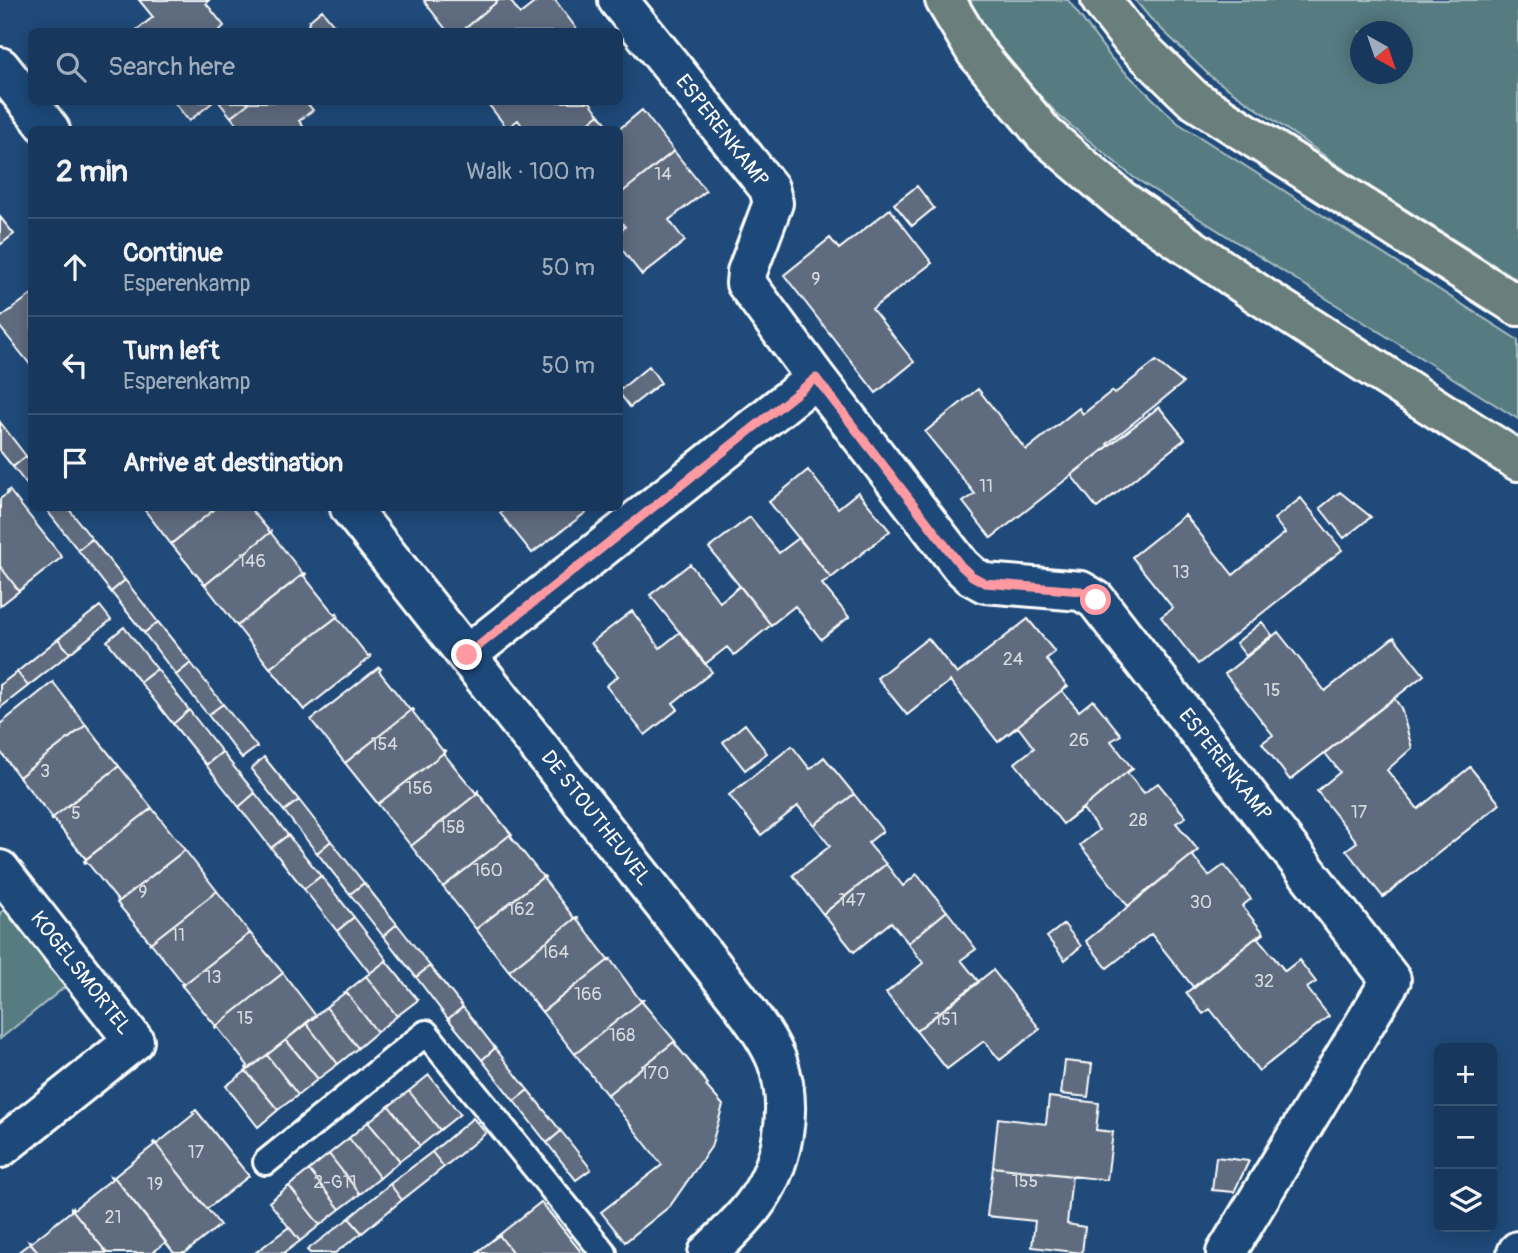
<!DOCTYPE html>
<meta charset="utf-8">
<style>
body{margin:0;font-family:Pangolin,sans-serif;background:#244365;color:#f1f3f6}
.controls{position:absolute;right:21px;bottom:21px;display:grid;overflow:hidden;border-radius:10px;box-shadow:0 4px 18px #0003}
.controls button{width:63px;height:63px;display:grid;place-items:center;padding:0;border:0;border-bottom:2px solid #365272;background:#17385c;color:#f1f3f6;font:35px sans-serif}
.compass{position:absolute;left:1350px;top:21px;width:63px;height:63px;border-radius:50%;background:#17385c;box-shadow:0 4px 18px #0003;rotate:140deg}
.stop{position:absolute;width:21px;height:21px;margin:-16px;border:5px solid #ff9aa2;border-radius:50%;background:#fff}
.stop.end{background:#ff9aa2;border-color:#fff;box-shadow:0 2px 7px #0008}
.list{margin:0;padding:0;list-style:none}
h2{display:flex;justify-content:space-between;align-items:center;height:91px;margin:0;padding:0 28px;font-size:30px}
h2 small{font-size:23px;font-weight:400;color:#9eacbb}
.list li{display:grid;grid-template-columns:46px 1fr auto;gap:21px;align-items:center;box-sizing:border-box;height:98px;padding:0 28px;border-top:2px solid #365272}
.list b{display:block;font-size:26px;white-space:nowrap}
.list p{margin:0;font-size:23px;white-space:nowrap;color:#9eacbb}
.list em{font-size:23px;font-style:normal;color:#9eacbb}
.icon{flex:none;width:38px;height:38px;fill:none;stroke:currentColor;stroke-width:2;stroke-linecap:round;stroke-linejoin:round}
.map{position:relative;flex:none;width:1518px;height:1253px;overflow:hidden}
.search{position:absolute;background:#17385c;box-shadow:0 4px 18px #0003;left:28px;top:28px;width:595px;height:77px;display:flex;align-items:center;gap:18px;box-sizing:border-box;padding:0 24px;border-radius:10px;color:#9eacbb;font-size:26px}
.panel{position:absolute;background:#17385c;box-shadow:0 4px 18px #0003;left:28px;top:126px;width:595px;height:385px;border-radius:10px}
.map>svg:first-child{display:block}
.green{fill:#567c82;stroke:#aabec0;stroke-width:2;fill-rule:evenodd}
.building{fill:#5f6c7f;stroke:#fff;stroke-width:2}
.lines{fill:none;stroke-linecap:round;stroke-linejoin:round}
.service-casing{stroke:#fff;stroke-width:30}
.minor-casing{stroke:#fff;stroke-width:44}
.tertiary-casing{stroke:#fff;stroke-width:44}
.secondary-casing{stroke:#fff;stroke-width:44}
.primary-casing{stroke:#fff;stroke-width:44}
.trunk-casing{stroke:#fff;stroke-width:44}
.service{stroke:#1f4a7a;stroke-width:24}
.minor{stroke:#1f4a7a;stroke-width:38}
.tertiary{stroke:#1f4a7a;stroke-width:38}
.secondary{stroke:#1f4a7a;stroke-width:38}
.primary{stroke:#6b7f7c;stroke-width:38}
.trunk{stroke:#6b7f7c;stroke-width:38}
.route{stroke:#ff9aa2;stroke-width:9}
.labels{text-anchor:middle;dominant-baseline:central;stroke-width:7;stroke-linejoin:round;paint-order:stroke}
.number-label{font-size:18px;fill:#d7dadf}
.street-label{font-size:21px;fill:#fff;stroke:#1f4a7a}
</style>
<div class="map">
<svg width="1518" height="1253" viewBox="0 0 1518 1253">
<rect width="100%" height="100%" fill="#1f4a7a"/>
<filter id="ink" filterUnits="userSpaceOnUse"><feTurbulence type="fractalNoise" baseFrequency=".0143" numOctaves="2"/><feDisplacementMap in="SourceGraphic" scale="14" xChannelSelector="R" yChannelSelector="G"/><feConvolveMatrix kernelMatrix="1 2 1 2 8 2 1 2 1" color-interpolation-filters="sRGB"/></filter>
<g filter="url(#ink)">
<path class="green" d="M963 0H1068L1112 59 1178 123 1518 340V419L1133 177 1058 115 984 35Z
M1135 0H1518V280L1361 181 1210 76 1150 18ZM1360 32H1402V74H1360Z
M6 908 66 986 0 1039V913Z"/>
<path class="building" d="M139 0H209L206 3 224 26 218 32H134L153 17Z
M426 0H499L461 32H448L424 1Z
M499 0H510L520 14 538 0H555L579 32H461Z
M322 10 338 30 336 32H307L309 21Z
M174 102H213L189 121Z
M219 102H250L231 117Z
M250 102H306L313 110 299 121 306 130H241L231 117Z
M494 102H590L599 114 580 130H525L518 120 507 128 489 105Z
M642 110 674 151 620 194 618 130Z
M599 114 612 130H580Z
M674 151 706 191 669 220 685 241 642 275 620 247V232L625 227 620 220V194Z
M917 186 934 208 912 226 894 204Z
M890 209 932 263 872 309 914 362 876 393 784 275 830 238 839 249Z
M0 217 14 234 0 245Z
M32 294V367L0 327V318Z
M1156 361 1183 383 1107 444 1109 446 991 538 963 502 975 494 925 432 978 389 1026 450 1079 408 1083 414 1112 391 1114 394Z
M649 366 661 383 630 407 620 394V390Z
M1159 407 1185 439 1097 508 1071 475Z
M0 422 26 456 13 467 0 451Z
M26 456 32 462V491L13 467Z
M808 470 838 508 858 492 890 531 831 578 769 502Z
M9 490 62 557 19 591 0 566V499L8 493 7 492Z
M1340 492 1371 517 1344 538 1320 508Z
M1301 498 1342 550 1198 664 1161 617 1173 608 1132 557 1185 515 1233 575 1285 533 1274 519Z
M45 508H68L92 539 78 550Z
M143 508H216L171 544Z
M216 508H250L270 532 272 531 205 585 171 544Z
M507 508H592L532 553 500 513Z
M750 517 779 553 799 538 831 578 822 584 849 617 821 639 795 606 771 625 709 548Z
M272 531 271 533 303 574 237 626 205 585Z
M92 539 125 580 111 592 78 550Z
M690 564 720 602 740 586 771 625 734 655 727 647 705 664 650 595Z
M0 566 19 591 0 606Z
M305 573 306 574 304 576 335 615 337 613 338 616 270 668 237 626Z
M125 580 158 622 144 633 111 592Z
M100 606 111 620 70 653 58 639Z
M632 611 660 648 680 632 712 672 673 703 678 709 645 735 606 686 618 676 591 643Z
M337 617 368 656 370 655 371 657 304 710 270 668Z
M1028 619 1055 652 1046 659 1067 686 998 742 950 681 907 715 877 678 928 638 957 674Z
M158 622 191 663 176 675 144 633Z
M1262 622 1272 635 1246 656 1236 643Z
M124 627 157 669 140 682 107 641Z
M1278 632 1325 691 1394 637 1424 675 1290 780 1262 743 1273 735 1225 674Z
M58 639 70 653 28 686 17 672Z
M191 663 223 704 208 715 176 675Z
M379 667 381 669 379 671 410 710 413 709 345 763 311 720Z
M157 669 189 710 173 724 140 682Z
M17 672 28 686 0 708V685Z
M53 682 86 725 19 777 0 751V724Z
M1067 686 1068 687 1062 691 1079 711 1093 700 1121 735 1111 741 1132 768 1063 824 1015 763 1034 748 1018 727 998 742Z
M1394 698 1401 708 1412 748 1387 770 1418 809 1470 767 1500 804 1383 897 1346 850 1357 842 1317 791 1340 772 1325 753Z
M223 704 257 747 242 758 208 715Z
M413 709 414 710 413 712 443 751 444 750 446 751 378 804 345 763Z
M189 710 222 752 206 765 173 724Z
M745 724 767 753 745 770 723 742Z
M86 725 119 766 51 819 52 817 19 777Z
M792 746 810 769 824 757 854 794 814 825 798 806 761 835 729 795Z
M446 751 444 754 476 793 478 791V793L411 846 378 804Z
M222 752 255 793 239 807 206 765Z
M264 757 299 800 284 811 251 769Z
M119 766 152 808 86 859 53 819 52 820 51 819Z
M1132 768 1133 769 1127 773 1144 793 1158 783 1186 817 1176 823 1198 850 1128 906 1080 845 1099 830 1083 809 1063 824Z
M255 793 288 835 271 848 239 807Z
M478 793 511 834 443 887 411 846Z
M854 794 883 831 868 843 886 864 823 914 793 875 830 846 814 825Z
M299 800 331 841 317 853 284 811Z
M152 808 185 850 117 903 118 901 86 861 85 863 84 861Z
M511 834 512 835 511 837 543 877 476 929 443 887Z
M288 835 321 876 304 889 271 848Z
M331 841 364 883 350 894 317 853Z
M185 850 217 891 149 944 150 942 117 903Z
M1198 850 1193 856 1209 876 1224 865 1251 899 1242 906 1263 932 1194 988 1151 934 1107 968 1086 941Z
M886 864 903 886 917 874 947 911 908 943 891 922 854 952 823 914Z
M321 876 354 917 337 931 304 889Z
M544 876 545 877 544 879 574 918 577 917 509 971 476 929Z
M364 883 397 924 383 936 350 894Z
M217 891 250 933 182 986 181 984 183 983 151 943 149 944Z
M947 911 976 949 961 960 979 982 916 1031 886 993 923 963 908 943Z
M354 917 387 960 370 973 337 931Z
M577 917 578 918 577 919 608 959H610L542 1012 509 971Z
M397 924 430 966 416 977 383 936Z
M1064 924 1081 946 1065 960 1047 937Z
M1263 932 1264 934 1258 938 1285 971 1299 960 1316 982 1307 988 1329 1016 1259 1071 1210 1009 1203 1014 1186 993Z
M250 933 283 973 215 1027 216 1026 182 986Z
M610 959 640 1000H643L575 1054 542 1012Z
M386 961 418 1000 397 1016 366 976Z
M430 966 463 1007 448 1019 416 977Z
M993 970 1040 1029 1000 1060 984 1041 947 1069 916 1031Z
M283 973 316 1016 248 1070 246 1068 248 1066 217 1027 216 1028 215 1027Z
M366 976 397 1016 377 1032 346 992Z
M346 992 377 1032 358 1048 326 1007Z
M643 1000 642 1002 675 1041 607 1095 575 1054Z
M326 1007 358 1048 338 1064 306 1023Z
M463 1007 495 1048 482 1060 448 1019Z
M306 1023 338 1064 318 1079 286 1040Z
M286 1040 318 1079 298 1095 267 1055Z
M675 1041 676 1043 675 1044 708 1084 706 1086 723 1105 711 1147 670 1206 625 1242 601 1212 662 1165 607 1095Z
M495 1048 528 1090 514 1101 482 1060Z
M267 1055 298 1095 278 1110 246 1071Z
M1065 1061 1092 1064 1088 1097 1061 1094Z
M246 1071 278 1110 258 1127 226 1086Z
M429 1075 460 1114 440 1130 409 1091Z
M528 1090 561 1131 547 1143 514 1101Z
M409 1091 440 1130 420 1146 389 1106Z
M1049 1097 1099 1103 1096 1130 1113 1132 1107 1180 993 1167 998 1118 1046 1124Z
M389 1106 420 1146 400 1161 368 1122Z
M196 1110 249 1176 207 1209 154 1142 157 1144 194 1114 192 1112Z
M473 1118 486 1133 444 1167 432 1152Z
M368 1122 400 1161 380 1178 349 1138Z
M561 1131 591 1169 576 1180 547 1143Z
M349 1138 380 1178 360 1194 329 1154Z
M154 1142 220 1225 185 1253H174L114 1177 154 1145 153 1143Z
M432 1152 444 1167 402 1200 390 1184Z
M329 1154 360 1194 340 1209 309 1170Z
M1216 1157 1249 1161 1234 1192 1212 1190Z
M993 1167 1072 1176 1067 1224 1085 1227 1082 1253 1032 1247 1035 1221 987 1216Z
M309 1170 340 1209 320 1225 289 1186Z
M110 1176 114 1177 166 1242 152 1253H107L71 1208 73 1207 74 1209 112 1179Z
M390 1184 402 1200 362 1233 349 1218Z
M289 1186 320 1225 300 1241 269 1202Z
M541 1202 582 1253H513L499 1235Z
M71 1208 107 1253H39L29 1241 32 1242 71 1211Z
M349 1218 362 1233 335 1253H310L307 1250Z
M289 1227 300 1241 284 1253H255Z
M499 1235 513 1253H476Z
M29 1241 39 1253H17L30 1243Z"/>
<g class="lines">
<g class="service-casing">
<path id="service" d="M266 1162 426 1033 604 1253"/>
</g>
<g class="minor-casing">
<path id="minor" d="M618 0 769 188 773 203 747 272 746 283 816 378 961 566 972 576 985 583 1081 591 1096 600 1391 980 1226 1253
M467 655 816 378
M0 870 134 1041 0 1148"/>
</g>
<g class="tertiary-casing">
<path id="tertiary" d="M0 67 50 130
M350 508 737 997C751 1017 768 1038 777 1061 794 1108 783 1167 753 1206 740 1223 724 1238 708 1253"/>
</g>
<g class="secondary-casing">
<path id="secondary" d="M1517 1253 1518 1251"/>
</g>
<g class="primary-casing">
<path id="primary" d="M945 0 976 52 1045 135 1121 200 1258 294 1518 461"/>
</g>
<g class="trunk-casing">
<path id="trunk" d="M1101 0 1132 40 1193 99 1518 306"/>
</g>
<use href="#service" class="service"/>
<use href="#minor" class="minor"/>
<use href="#tertiary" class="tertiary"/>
<use href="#secondary" class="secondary"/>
<use href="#primary" class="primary"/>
<use href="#trunk" class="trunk"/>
</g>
</g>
<g class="lines" filter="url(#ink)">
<path class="route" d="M467 655 816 378 961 566 972 576 985 583 1081 591 1096 600"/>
</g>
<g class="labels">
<g class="number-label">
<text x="663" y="174">14</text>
<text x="816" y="279">9</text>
<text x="986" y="486">11</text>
<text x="252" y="561">146</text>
<text x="1181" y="572">13</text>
<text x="1013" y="659">24</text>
<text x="1272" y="690">15</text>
<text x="1079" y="740">26</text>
<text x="384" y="744">154</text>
<text x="45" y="771">3</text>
<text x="419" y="788">156</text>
<text x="1359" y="812">17</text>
<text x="76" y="813">5</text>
<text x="1138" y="820">28</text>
<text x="452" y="827">158</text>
<text x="488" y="870">160</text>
<text x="143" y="892">9</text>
<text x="852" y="900">147</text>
<text x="1201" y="902">30</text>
<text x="521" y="909">162</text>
<text x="178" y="935">11</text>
<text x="555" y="952">164</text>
<text x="213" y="977">13</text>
<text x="1264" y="981">32</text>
<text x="588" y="994">166</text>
<text x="245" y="1018">15</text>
<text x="946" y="1019">151</text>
<text x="622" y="1035">168</text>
<text x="655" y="1073">170</text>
<text x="196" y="1152">17</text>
<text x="1025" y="1181">155</text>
<text x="335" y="1182">2-G11</text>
<text x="155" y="1184">19</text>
<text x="113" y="1217">21</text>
</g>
<g class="street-label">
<text transform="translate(722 131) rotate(52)">ESPERENKAMP</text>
<text transform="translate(1225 765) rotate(52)">ESPERENKAMP</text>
<text transform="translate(596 818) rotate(52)">DE STOUTHEUVEL</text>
<text transform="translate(81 973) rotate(52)">KOGELSMORTEL</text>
</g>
</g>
</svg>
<div class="controls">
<button>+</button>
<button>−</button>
<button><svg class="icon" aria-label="layers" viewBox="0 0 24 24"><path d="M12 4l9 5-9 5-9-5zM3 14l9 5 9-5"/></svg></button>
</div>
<svg class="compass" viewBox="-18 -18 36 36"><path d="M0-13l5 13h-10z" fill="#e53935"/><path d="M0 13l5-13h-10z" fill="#9eacbb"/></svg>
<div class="stop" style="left:1096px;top:600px"></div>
<div class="stop end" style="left:467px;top:655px"></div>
<div class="search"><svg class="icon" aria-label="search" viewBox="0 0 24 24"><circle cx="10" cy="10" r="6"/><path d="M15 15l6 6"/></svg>Search here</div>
<section class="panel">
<h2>2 min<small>Walk · 100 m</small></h2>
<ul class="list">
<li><svg class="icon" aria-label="ahead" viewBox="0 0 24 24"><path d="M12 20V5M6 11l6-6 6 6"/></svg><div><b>Continue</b><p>Esperenkamp</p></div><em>50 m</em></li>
<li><svg class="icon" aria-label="left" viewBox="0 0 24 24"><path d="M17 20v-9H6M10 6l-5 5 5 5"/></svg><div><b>Turn left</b><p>Esperenkamp</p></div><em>50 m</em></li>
<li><svg class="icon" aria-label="arrive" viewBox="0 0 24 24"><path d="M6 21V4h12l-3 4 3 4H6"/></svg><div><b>Arrive at destination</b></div></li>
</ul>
</section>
</div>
